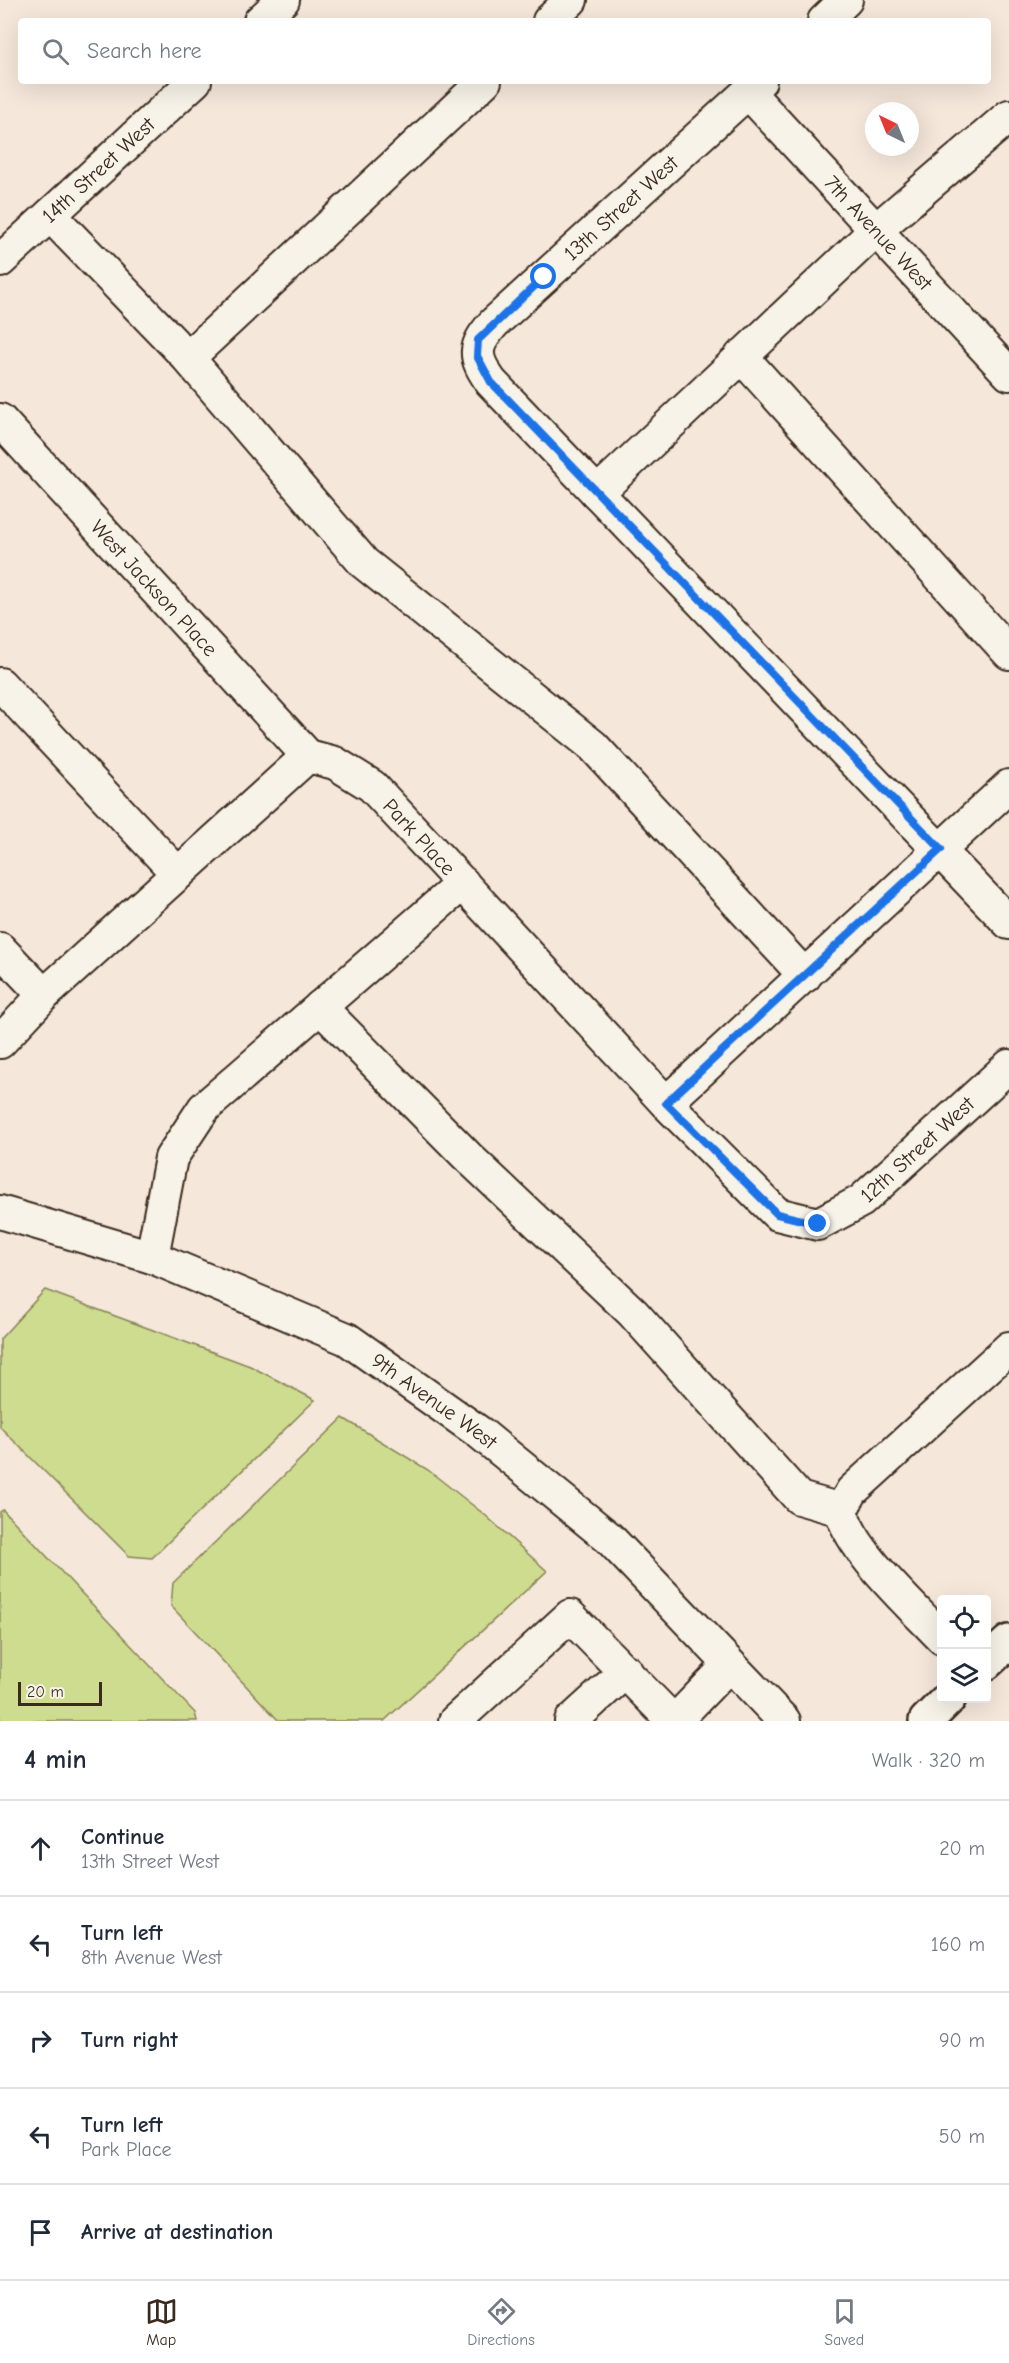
<!DOCTYPE html>
<meta charset="utf-8">
<style>
body{margin:0;font-family:"Comic Neue",sans-serif;background:#f6f6f7;color:#1f2937}
.controls{position:absolute;right:18px;bottom:18px;display:grid;overflow:hidden;border-radius:6px;box-shadow:0 6px 24px #0002}
.controls button{width:54px;height:54px;display:grid;place-items:center;padding:0;border:0;border-bottom:2px solid #e0e1e3;background:#fff;color:#1f2937;font:30px sans-serif}
.compass{position:absolute;left:865px;top:102px;width:54px;height:54px;border-radius:50%;background:#fff;box-shadow:0 6px 24px #0002;rotate:317deg}
.scale{position:absolute;left:18px;bottom:15px;width:84px;box-sizing:border-box;padding-left:6px;border:3px solid #3b2a1e;border-top:0;font-size:16px;line-height:21px;white-space:nowrap;color:#3b2a1e;-webkit-text-stroke:4px #f7f3e8;paint-order:stroke}
.stop{position:absolute;width:18px;height:18px;margin:-14px;border:4px solid #1a73e8;border-radius:50%;background:#fff}
.stop.end{background:#1a73e8;border-color:#fff;box-shadow:0 2px 6px #0008}
.list{margin:0;padding:0;list-style:none}
h2{display:flex;justify-content:space-between;align-items:center;height:78px;margin:0;padding:0 24px;font-size:26px}
h2 small{font-size:20px;font-weight:400;color:#747a83}
.list li{display:grid;grid-template-columns:39px 1fr auto;gap:18px;align-items:center;box-sizing:border-box;height:96px;padding:0 24px;border-top:2px solid #e0e1e3}
.list b{display:block;font-size:22px;white-space:nowrap}
.list p{margin:0;font-size:20px;white-space:nowrap;color:#747a83}
.list em{font-size:20px;font-style:normal;color:#747a83}
.icon{flex:none;width:33px;height:33px;fill:none;stroke:currentColor;stroke-width:2;stroke-linecap:round;stroke-linejoin:round}
.map{position:relative;flex:none;width:1009px;height:1721px;overflow:hidden}
.search{position:absolute;background:#fff;box-shadow:0 6px 24px #0002;left:18px;right:18px;top:18px;height:66px;display:flex;align-items:center;gap:15px;box-sizing:border-box;padding:0 21px;border-radius:6px;color:#747a83;font-size:22px}
.sheet{height:558px;background:#fff}
nav{display:flex;justify-content:space-around;align-items:center;box-sizing:border-box;height:84px;border-top:2px solid #e0e1e3;background:#fff;font-size:16px;color:#747a83}
nav a{display:grid;justify-items:center;gap:3px}
nav .on{color:#3b2a1e}
.map>svg:first-child{display:block}
.grass{fill:#cedc8f;stroke:#848356;stroke-width:1.5}
.lines{fill:none;stroke-linecap:round;stroke-linejoin:round}
.minor-casing{stroke:#3b2a1e;stroke-width:36}
.major-casing{stroke:#3b2a1e;stroke-width:38}
.minor{stroke:#f7f3e8;stroke-width:32}
.major{stroke:#f7f3e8;stroke-width:33}
.route{stroke:#1a73e8;stroke-width:8}
.labels{text-anchor:middle;dominant-baseline:central;stroke-width:4.5;stroke-linejoin:round;paint-order:stroke}
.street-label{font-size:21px;fill:#3b2a1e;stroke:#f7f3e8}
</style>
<div class="map">
<svg width="1009" height="1721" viewBox="0 0 1009 1721">
<rect width="100%" height="100%" fill="#f5e7da"/>
<filter id="ink" filterUnits="userSpaceOnUse"><feTurbulence type="fractalNoise" baseFrequency=".0167" numOctaves="2"/><feDisplacementMap in="SourceGraphic" scale="12" xChannelSelector="R" yChannelSelector="G"/><feConvolveMatrix kernelMatrix="1 2 1 2 8 2 1 2 1" color-interpolation-filters="sRGB"/></filter>
<g filter="url(#ink)">
<path class="grass" d="M45 1290 250 1366 315 1400 152 1558 129 1556 0 1427V1339Z
M343 1418 428 1470 485 1515 547 1571 384 1721H279L171 1606 173 1583Z
M3 1510 195 1713 197 1721H0V1512Z"/>
<g class="lines">
<g class="minor-casing">
<g id="minor">
<path d="M260 21 283 0"/>
<path d="M549 21 571 0"/>
<path d="M824 21 846 0"/>
<path d="M760 81 494 323C473 347 473 356 491 382L1009 923"/>
<path id="s1" d="M748 92 1009 374"/>
<path d="M50 215 188 358 364 563 593 746 805 976"/>
<path id="s2" d="M0 261 195 81"/>
<path d="M741 356 1009 653"/>
<path d="M188 358 485 81"/>
<path id="s3" d="M0 420 308 756"/>
<path d="M597 493 876 230 1009 116"/>
<path d="M0 684 178 874"/>
<path id="s4" d="M308 756 335 763 372 786 666 1103 777 1214 818 1224 861 1201 1009 1066"/>
<path d="M0 949 44 995"/>
<path d="M320 1007 467 1156 633 1313 799 1498 841 1510"/>
<path d="M0 1042 44 995 308 756"/>
<path d="M666 1103 1009 786"/>
<path id="s5" d="M0 1212 152 1257 347 1339 480 1433 609 1538 784 1721"/>
<path d="M152 1257 171 1158 204 1108 463 883"/>
<path d="M942 1638C912 1606 851 1551 841 1510L852 1491 1009 1348"/>
<path d="M455 1721 570 1616 673 1721"/>
<path d="M571 1721 626 1671"/>
<path d="M675 1721 729 1665"/>
</g>
</g>
<g class="major-casing">
<path id="major" d="M986 1663 1009 1642
M926 1721 949 1698"/>
</g>
<use href="#minor" class="minor"/>
<use href="#major" class="major"/>
</g>
</g>
<g class="lines" filter="url(#ink)">
<path class="route" d="M544 277 478 340 477 356 491 382 941 849 666 1103 777 1214 818 1224"/>
</g>
<g class="labels">
<g class="street-label">
<text stroke="none"><textPath href="#s2" startOffset="134">14th Street West</textPath></text>
<text transform="translate(621 208) rotate(-42)">13th Street West</text>
<text stroke="none"><textPath href="#s1" startOffset="192">7th Avenue West</textPath></text>
<text stroke="none"><textPath href="#s3" startOffset="228">West Jackson Place</textPath></text>
<text stroke="none"><textPath href="#s4" startOffset="141">Park Place</textPath></text>
<text stroke="none"><textPath href="#s4" startOffset="828">12th Street West</textPath></text>
<text stroke="none"><textPath href="#s5" startOffset="477">9th Avenue West</textPath></text>
</g>
</g>
</svg>
<div class="controls">
<button><svg class="icon" aria-label="locate" viewBox="0 0 24 24"><circle cx="12" cy="12" r="6"/><path d="M12 2v4M12 18v4M2 12h4M18 12h4"/></svg></button>
<button><svg class="icon" aria-label="layers" viewBox="0 0 24 24"><path d="M12 4l9 5-9 5-9-5zM3 14l9 5 9-5"/></svg></button>
</div>
<svg class="compass" viewBox="-18 -18 36 36"><path d="M0-13l5 13h-10z" fill="#e53935"/><path d="M0 13l5-13h-10z" fill="#747a83"/></svg>
<div class="scale">20 m</div>
<div class="stop" style="left:544px;top:277px"></div>
<div class="stop end" style="left:818px;top:1224px"></div>
<div class="search"><svg class="icon" aria-label="search" viewBox="0 0 24 24"><circle cx="10" cy="10" r="6"/><path d="M15 15l6 6"/></svg>Search here</div>
</div>
<section class="sheet">
<h2>4 min<small>Walk · 320 m</small></h2>
<ul class="list">
<li><svg class="icon" aria-label="ahead" viewBox="0 0 24 24"><path d="M12 20V5M6 11l6-6 6 6"/></svg><div><b>Continue</b><p>13th Street West</p></div><em>20 m</em></li>
<li><svg class="icon" aria-label="left" viewBox="0 0 24 24"><path d="M17 20v-9H6M10 6l-5 5 5 5"/></svg><div><b>Turn left</b><p>8th Avenue West</p></div><em>160 m</em></li>
<li><svg class="icon" aria-label="right" viewBox="0 0 24 24"><path d="M7 20v-9h11M14 6l5 5-5 5"/></svg><div><b>Turn right</b></div><em>90 m</em></li>
<li><svg class="icon" aria-label="left" viewBox="0 0 24 24"><path d="M17 20v-9H6M10 6l-5 5 5 5"/></svg><div><b>Turn left</b><p>Park Place</p></div><em>50 m</em></li>
<li><svg class="icon" aria-label="arrive" viewBox="0 0 24 24"><path d="M6 21V4h12l-3 4 3 4H6"/></svg><div><b>Arrive at destination</b></div></li>
</ul>
</section>
<nav>
<a class="on"><svg class="icon" aria-label="map" viewBox="0 0 24 24"><path d="M3 6l6-2 6 2 6-2v14l-6 2-6-2-6 2zM9 4v14M15 6v14"/></svg>Map</a>
<a><svg class="icon" aria-label="directions" viewBox="0 0 24 24"><path d="M12 3l9 9-9 9-9-9zM9 14v-3h6M13 9l2 2-2 2"/></svg>Directions</a>
<a><svg class="icon" aria-label="saved" viewBox="0 0 24 24"><path d="M7 4h10v16l-5-4-5 4z"/></svg>Saved</a>
</nav>
